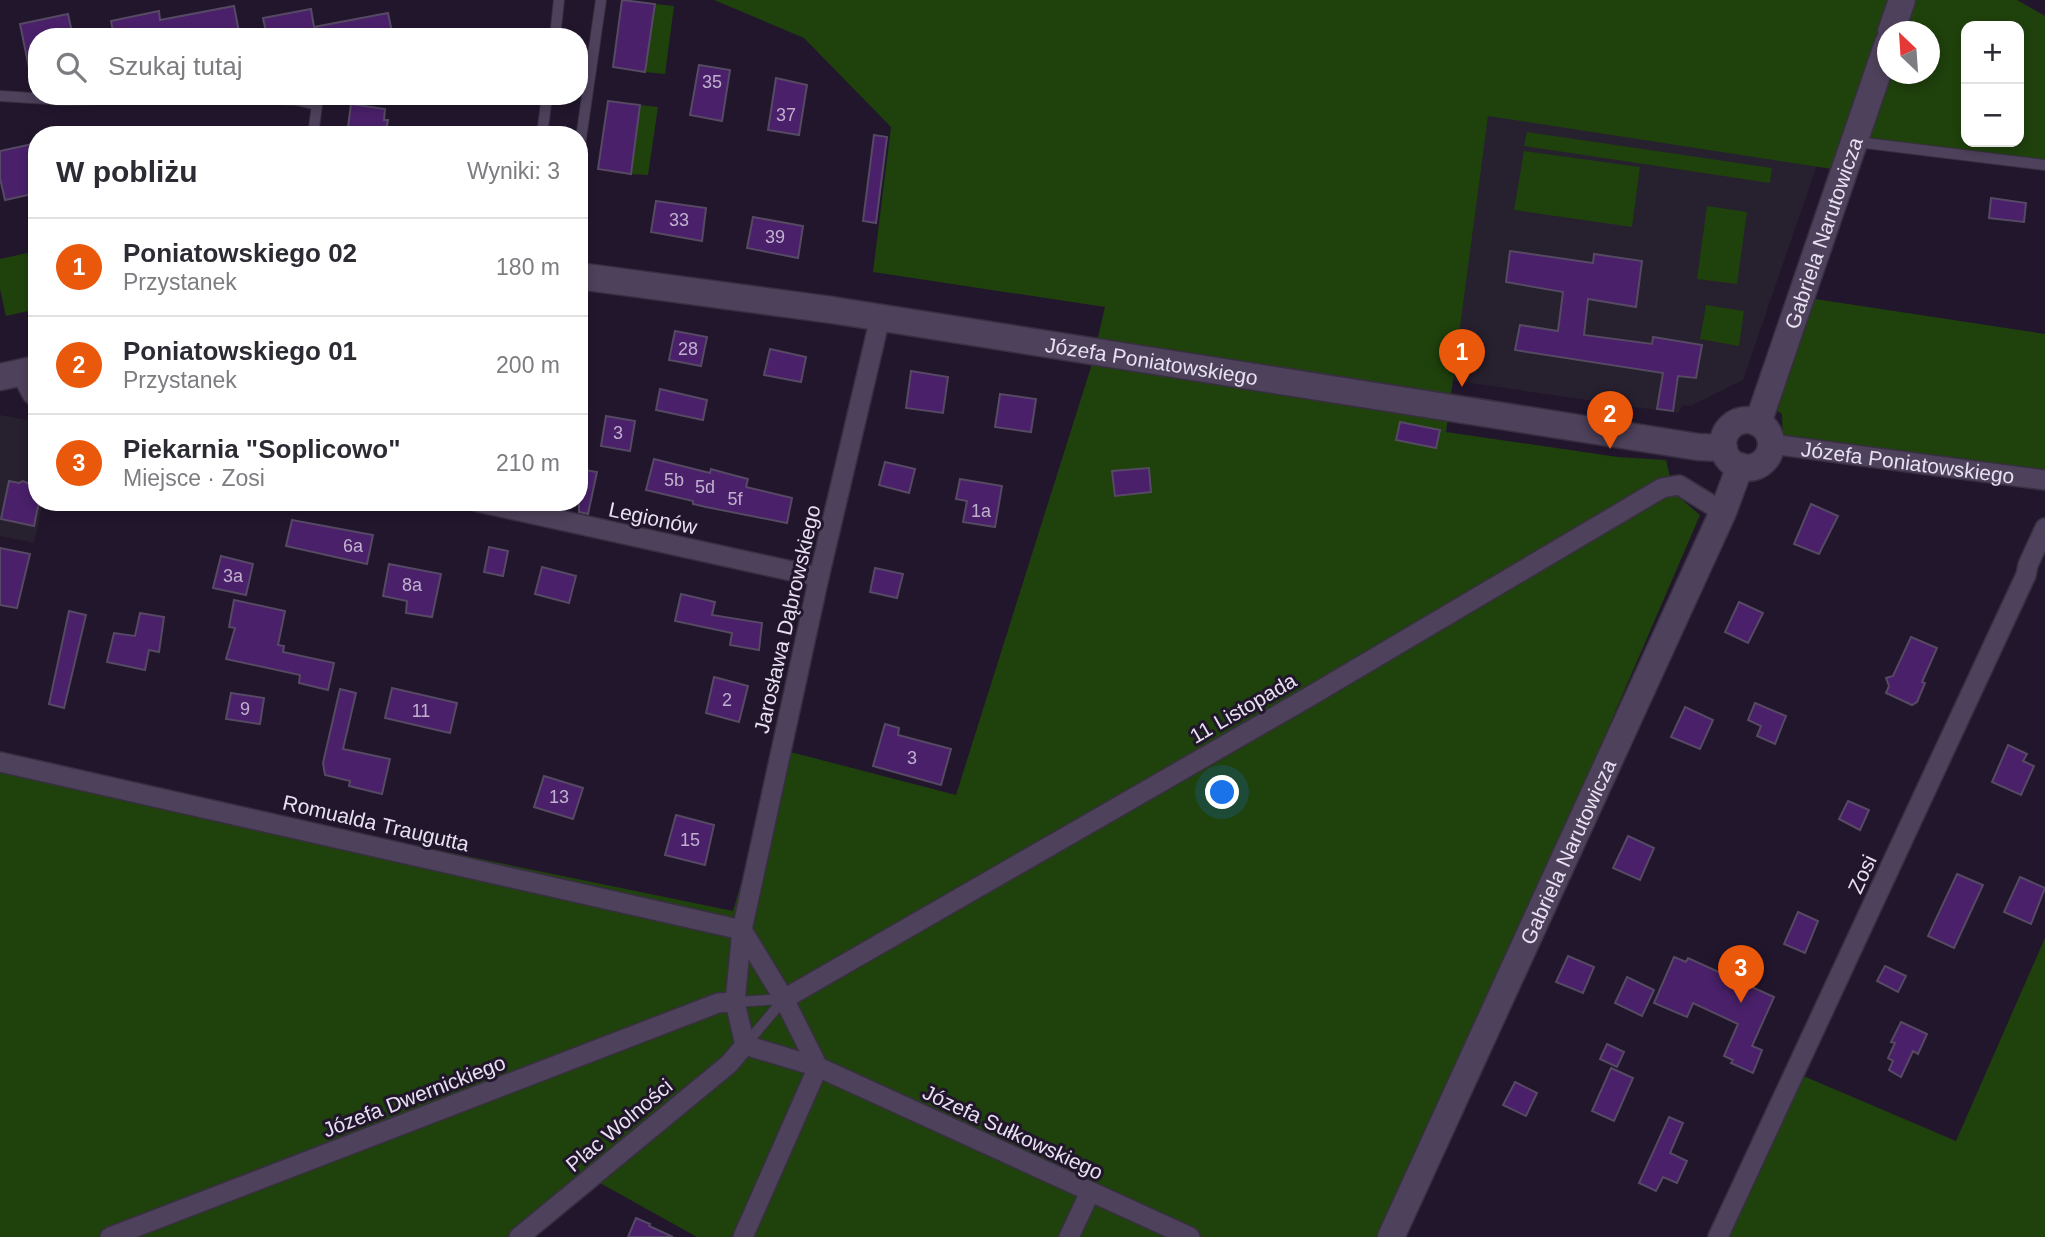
<!DOCTYPE html>
<html lang="pl">
<meta charset="utf-8">
<style>
body{margin:0;font-family:Arial,sans-serif;background:#f7f7f7;color:#2b2b33}
.controls{position:absolute;right:21px;top:21px;display:grid;overflow:hidden;border-radius:14px;box-shadow:0 4px 10px #0003}
.controls button{width:63px;height:63px;display:grid;place-items:center;padding:0;border:0;border-bottom:2px solid #e1e1e2;background:#fff;color:#2b2b33;font:35px sans-serif}
.compass{position:absolute;left:1877px;top:21px;width:63px;height:63px;border-radius:50%;background:#fff;box-shadow:0 4px 10px #0003;rotate:335deg}
.you{position:absolute;left:1223px;top:793px;width:24px;height:24px;margin:-18px;border:5px solid #fff;border-radius:50%;background:#1a73e8;box-shadow:0 0 0 10px #1a73e833}
.badge{display:grid;place-items:center;width:46px;height:46px;border-radius:50%;background:#ea580c;color:#fff;font-size:23px;font-weight:700}
.pin{position:absolute;translate:-50% -58px;filter:drop-shadow(0 2px 4px #0008)}
.pin::after{content:'';position:absolute;top:37px;width:24px;height:21px;background:inherit;clip-path:polygon(0 0,100% 0,50% 100%)}
.list{margin:0;padding:0;list-style:none}
h2{display:flex;justify-content:space-between;align-items:center;height:91px;margin:0;padding:0 28px;font-size:30px}
h2 small{font-size:23px;font-weight:400;color:#7c7c81}
.list li{display:grid;grid-template-columns:46px 1fr auto;gap:21px;align-items:center;box-sizing:border-box;height:98px;padding:0 28px;border-top:2px solid #e1e1e2}
.list b{display:block;font-size:26px;white-space:nowrap}
.list p{margin:0;font-size:23px;white-space:nowrap;color:#7c7c81}
.list em{font-size:23px;font-style:normal;color:#7c7c81}
.icon{flex:none;width:38px;height:38px;fill:none;stroke:currentColor;stroke-width:2;stroke-linecap:round;stroke-linejoin:round}
.map{position:relative;flex:none;width:2045px;height:1237px;overflow:hidden}
.search{position:absolute;background:#fff;box-shadow:0 4px 10px #0003;left:28px;top:28px;width:560px;height:77px;display:flex;align-items:center;gap:18px;box-sizing:border-box;padding:0 24px;border-radius:28px;color:#7c7c81;font-size:26px}
.panel{position:absolute;background:#fff;box-shadow:0 4px 10px #0003;left:28px;top:126px;width:560px;height:385px;border-radius:28px}
.map>svg:first-child{display:block}
.education{fill:#27202f}
.green{fill:#1f410c;fill-rule:evenodd}
.building{fill:#492069;stroke:#564963;stroke-width:2}
.lines{fill:none;stroke-linecap:round;stroke-linejoin:round}
.lane-casing{stroke:#382f41;stroke-width:12}
.street-casing{stroke:#382f41;stroke-width:22}
.secondary-casing{stroke:#382f41;stroke-width:29}
.lane{stroke:#4e415b;stroke-width:10}
.street{stroke:#4e415b;stroke-width:19}
.secondary{stroke:#4e415b;stroke-width:26}
.labels{text-anchor:middle;dominant-baseline:central;stroke-width:6;stroke-linejoin:round;paint-order:stroke}
.number-label{font-size:18px;fill:#c0b0ce}
.street-label{font-size:21px;fill:#e7e0f0;stroke:#22162d}
</style>
<div class="map">
<svg width="2045" height="1237" viewBox="0 0 2045 1237">
<rect width="100%" height="100%" fill="#22162d"/>
<path class="education" d="M1488 115 1817 165 1743 380 1691 406 1683 405 1679 412 1676 413 1450 380Z
M0 415 37 422V502H43L34 543 0 536Z"/>
<path class="green" d="M714 0H2017L2045 16V163L1857 136 1845 171 1488 116 1446 432 1618 457 1666 460 1674 493 1700 515 1389 1237H697L591 1178 519 1237H0V760L733 911 779 749 956 795 1091 367 1105 307 873 272 891 127 804 38ZM1966 26H2019V142H1966ZM1888 32H1930V74H1888Z
M655 4 674 6 665 74 645 72Z
M640 105 658 107 648 175 631 174Z
M1527 132 1772 168 1770 183 1524 146Z
M1524 151 1640 167 1632 227 1514 210Z
M1707 206 1747 212 1737 284 1697 279Z
M37 251V309L6 316 0 289V259Z
M1802 297 2045 334V481L1783 447 1782 414 1766 403Z
M1706 305 1744 311 1739 346 1700 339Z
M2045 938V1237H1718L1794 1072 1956 1141Z"/>
<path class="building" d="M622 0 655 4 645 72 613 67Z
M234 6 240 37H114L111 21 159 11 160 20Z
M311 9 314 27 388 13 393 37H267L263 18Z
M68 14 73 37H37V72L30 73 20 24Z
M699 65 730 70 722 121 690 115Z
M776 78 807 85 799 135 768 130Z
M608 101 640 105 631 174 598 169Z
M351 104 385 109 384 120H388L385 135H347Z
M874 135 887 137 876 223 863 221Z
M37 143V193L5 200 0 178V151Z
M1991 198 2026 203 2024 222 1989 218Z
M656 201 706 208 702 241 651 232Z
M753 217 803 226 798 258 747 248Z
M1510 251 1593 263 1594 254 1642 261 1636 307 1588 299 1584 335 1652 344 1653 337 1702 345 1696 378 1678 376 1673 411 1657 409 1663 373 1515 350 1520 325 1558 331 1563 292 1506 282Z
M675 331 707 337 701 366 669 360Z
M770 349 806 357 801 382 764 375Z
M911 371 948 377 943 413 906 408Z
M660 389 707 400 703 420 656 410Z
M1000 394 1036 399 1031 432 995 427Z
M606 416 635 421 630 451 601 446Z
M1400 422 1440 430 1436 448 1396 440Z
M654 459 710 473 711 469 725 473 748 479 746 487 792 498 787 523 706 507 693 504V501L646 490Z
M885 462 915 469 909 493 879 485Z
M1149 468 1151 492 1115 496 1112 471Z
M579 469 597 472 588 514 579 512Z
M960 479 1002 486 995 527 963 522 967 501 956 499Z
M9 481 19 483 23 481 37 487V502H39L34 526 1 519Z
M1811 504 1838 516 1819 554 1794 544Z
M292 520 373 535 367 564 286 546Z
M489 547 508 551 503 576 484 572Z
M0 548 30 554 17 608 0 605Z
M221 556 253 564 246 595 213 588Z
M389 564 441 574 432 617 406 613 407 601 383 596Z
M542 567 576 576 569 603 535 594Z
M875 568 903 574 897 598 870 592Z
M681 594 715 602 712 615 762 623 759 650 730 645 732 633 675 621Z
M234 600 285 611 278 645 284 646 283 652 334 663 328 690 299 683 300 675 226 659 235 628 229 627Z
M1739 602 1763 613 1748 643 1725 632Z
M69 611 86 615 64 708 49 704Z
M140 613 164 617 159 652 149 650 145 670 107 662 114 633 135 636Z
M1911 637 1937 648 1922 682 1925 683 1917 702 1912 705 1886 693 1889 686 1886 678 1893 676Z
M714 677 748 686 739 722 706 713Z
M392 688 457 703 450 733 385 718Z
M340 689 356 693 343 749 390 759 382 794 349 786 350 781 325 775 323 763Z
M231 693 264 698 260 724 226 719Z
M1755 703 1786 716 1775 744 1757 736 1761 726 1748 720Z
M1685 707 1713 720 1700 749 1671 737Z
M885 724 899 728 898 735 951 749 941 785 873 766Z
M2008 745 2027 754 2023 761 2034 766 2021 795 1992 782Z
M544 776 583 788 573 819 534 807Z
M1848 801 1869 810 1860 830 1839 819Z
M676 815 714 825 705 865 665 855Z
M1628 836 1654 848 1640 880 1613 868Z
M1957 874 1983 885 1954 948 1928 936Z
M2020 877 2045 888 2031 924 2004 912Z
M1798 912 1818 921 1805 953 1784 944Z
M1568 956 1594 967 1583 993 1556 982Z
M1674 957 1686 962 1688 958 1774 997 1752 1046 1762 1050 1753 1073 1731 1063 1733 1060 1724 1056 1738 1024 1693 1003 1687 1017 1654 1003Z
M1885 966 1906 976 1898 992 1877 981Z
M1627 977 1654 990 1642 1016 1615 1003Z
M1901 1022 1927 1034 1918 1054 1913 1051 1901 1077 1889 1070 1893 1061 1888 1058 1895 1043 1891 1042Z
M1607 1044 1624 1052 1617 1067 1600 1059Z
M1611 1068 1633 1078 1614 1121 1592 1111Z
M1515 1082 1537 1093 1526 1116 1503 1105Z
M1669 1117 1683 1123 1670 1153 1687 1161 1677 1183 1663 1177 1656 1191 1639 1183Z
M636 1218 650 1224 649 1226 673 1237H628Z"/>
<g class="lines">
<g class="lane-casing">
<path id="lane" d="M555 37 559 0
M0 96 64 100 207 96
M231 96 296 100 317 105 313 135
M542 135 547 96
M1857 137 1865 143 2045 165
M579 152 601 0
M735 1002 784 999
M746 1044 784 999"/>
</g>
<g class="street-casing">
<g id="street">
<path d="M21 373 32 394 37 398"/>
<path id="s1" d="M1771 444 2045 480"/>
<path d="M478 502 819 577"/>
<path d="M0 762 742 930 784 999 818 1067"/>
<path d="M784 999 1307 698 1662 488 1679 485 1723 512"/>
<path d="M745 1045 735 1002 742 930 819 577 880 318"/>
<path d="M745 1045 818 1067 1190 1237"/>
<path d="M110 1237 718 1003 735 1002"/>
<path d="M519 1237 729 1064 745 1045"/>
<path d="M743 1237 818 1067"/>
<path d="M1069 1237 1090 1192"/>
<path d="M1718 1237 2026 575 2028 565 2045 528"/>
</g>
</g>
<g class="secondary-casing">
<g id="secondary">
<path d="M1891 32 1902 0"/>
<path id="s2" d="M579 276 832 310 1698 447 1724 448"/>
<path d="M0 377 37 369"/>
<circle cx="1747" cy="444" r="24"/>
<path id="s3" d="M1758 423 1888 43"/>
<path id="s4" d="M1391 1237 1723 512 1740 466"/>
</g>
</g>
<use href="#lane" class="lane"/>
<use href="#street" class="street"/>
<use href="#secondary" class="secondary"/>
</g>
<g class="labels">
<g class="number-label">
<text x="712" y="82">35</text>
<text x="786" y="115">37</text>
<text x="679" y="220">33</text>
<text x="775" y="237">39</text>
<text x="688" y="349">28</text>
<text x="618" y="433">3</text>
<text x="674" y="480">5b</text>
<text x="705" y="487">5d</text>
<text x="735" y="499">5f</text>
<text x="981" y="511">1a</text>
<text x="353" y="546">6a</text>
<text x="233" y="576">3a</text>
<text x="412" y="585">8a</text>
<text x="727" y="700">2</text>
<text x="245" y="709">9</text>
<text x="421" y="711">11</text>
<text x="912" y="758">3</text>
<text x="559" y="797">13</text>
<text x="690" y="840">15</text>
</g>
<g class="street-label">
<text stroke="none"><textPath href="#s3" startOffset="201">Gabriela Narutowicza</textPath></text>
<text stroke="none"><textPath href="#s2" startOffset="579">Józefa Poniatowskiego</textPath></text>
<text stroke="none"><textPath href="#s1" startOffset="138">Józefa Poniatowskiego</textPath></text>
<text transform="translate(653 518) rotate(12)">Legionów</text>
<text transform="translate(787 619) rotate(-77)">Jarosława Dąbrowskiego</text>
<text transform="translate(1243 708) rotate(-30)">11 Listopada</text>
<text transform="translate(376 823) rotate(13)">Romualda Traugutta</text>
<text stroke="none"><textPath href="#s4" startOffset="424">Gabriela Narutowicza</textPath></text>
<text transform="translate(1862 874) rotate(-65)">Zosi</text>
<text transform="translate(414 1096) rotate(-21)">Józefa Dwernickiego</text>
<text transform="translate(619 1125) rotate(-40)">Plac Wolności</text>
<text transform="translate(1013 1132) rotate(25)">Józefa Sułkowskiego</text>
</g>
</g>
</svg>
<div class="controls">
<button>+</button>
<button>−</button>
</div>
<svg class="compass" viewBox="-18 -18 36 36"><path d="M0-13l5 13h-10z" fill="#e53935"/><path d="M0 13l5-13h-10z" fill="#7c7c81"/></svg>
<div class="you"></div>
<div class="pin badge" style="left:1462px;top:387px">1</div>
<div class="pin badge" style="left:1610px;top:449px">2</div>
<div class="pin badge" style="left:1741px;top:1003px">3</div>
<div class="search"><svg class="icon" aria-label="search" viewBox="0 0 24 24"><circle cx="10" cy="10" r="6"/><path d="M15 15l6 6"/></svg>Szukaj tutaj</div>
<section class="panel">
<h2>W pobliżu<small>Wyniki: 3</small></h2>
<ul class="list">
<li><span class="badge">1</span><div><b>Poniatowskiego 02</b><p>Przystanek</p></div><em>180 m</em></li>
<li><span class="badge">2</span><div><b>Poniatowskiego 01</b><p>Przystanek</p></div><em>200 m</em></li>
<li><span class="badge">3</span><div><b>Piekarnia &quot;Soplicowo&quot;</b><p>Miejsce · Zosi</p></div><em>210 m</em></li>
</ul>
</section>
</div>
